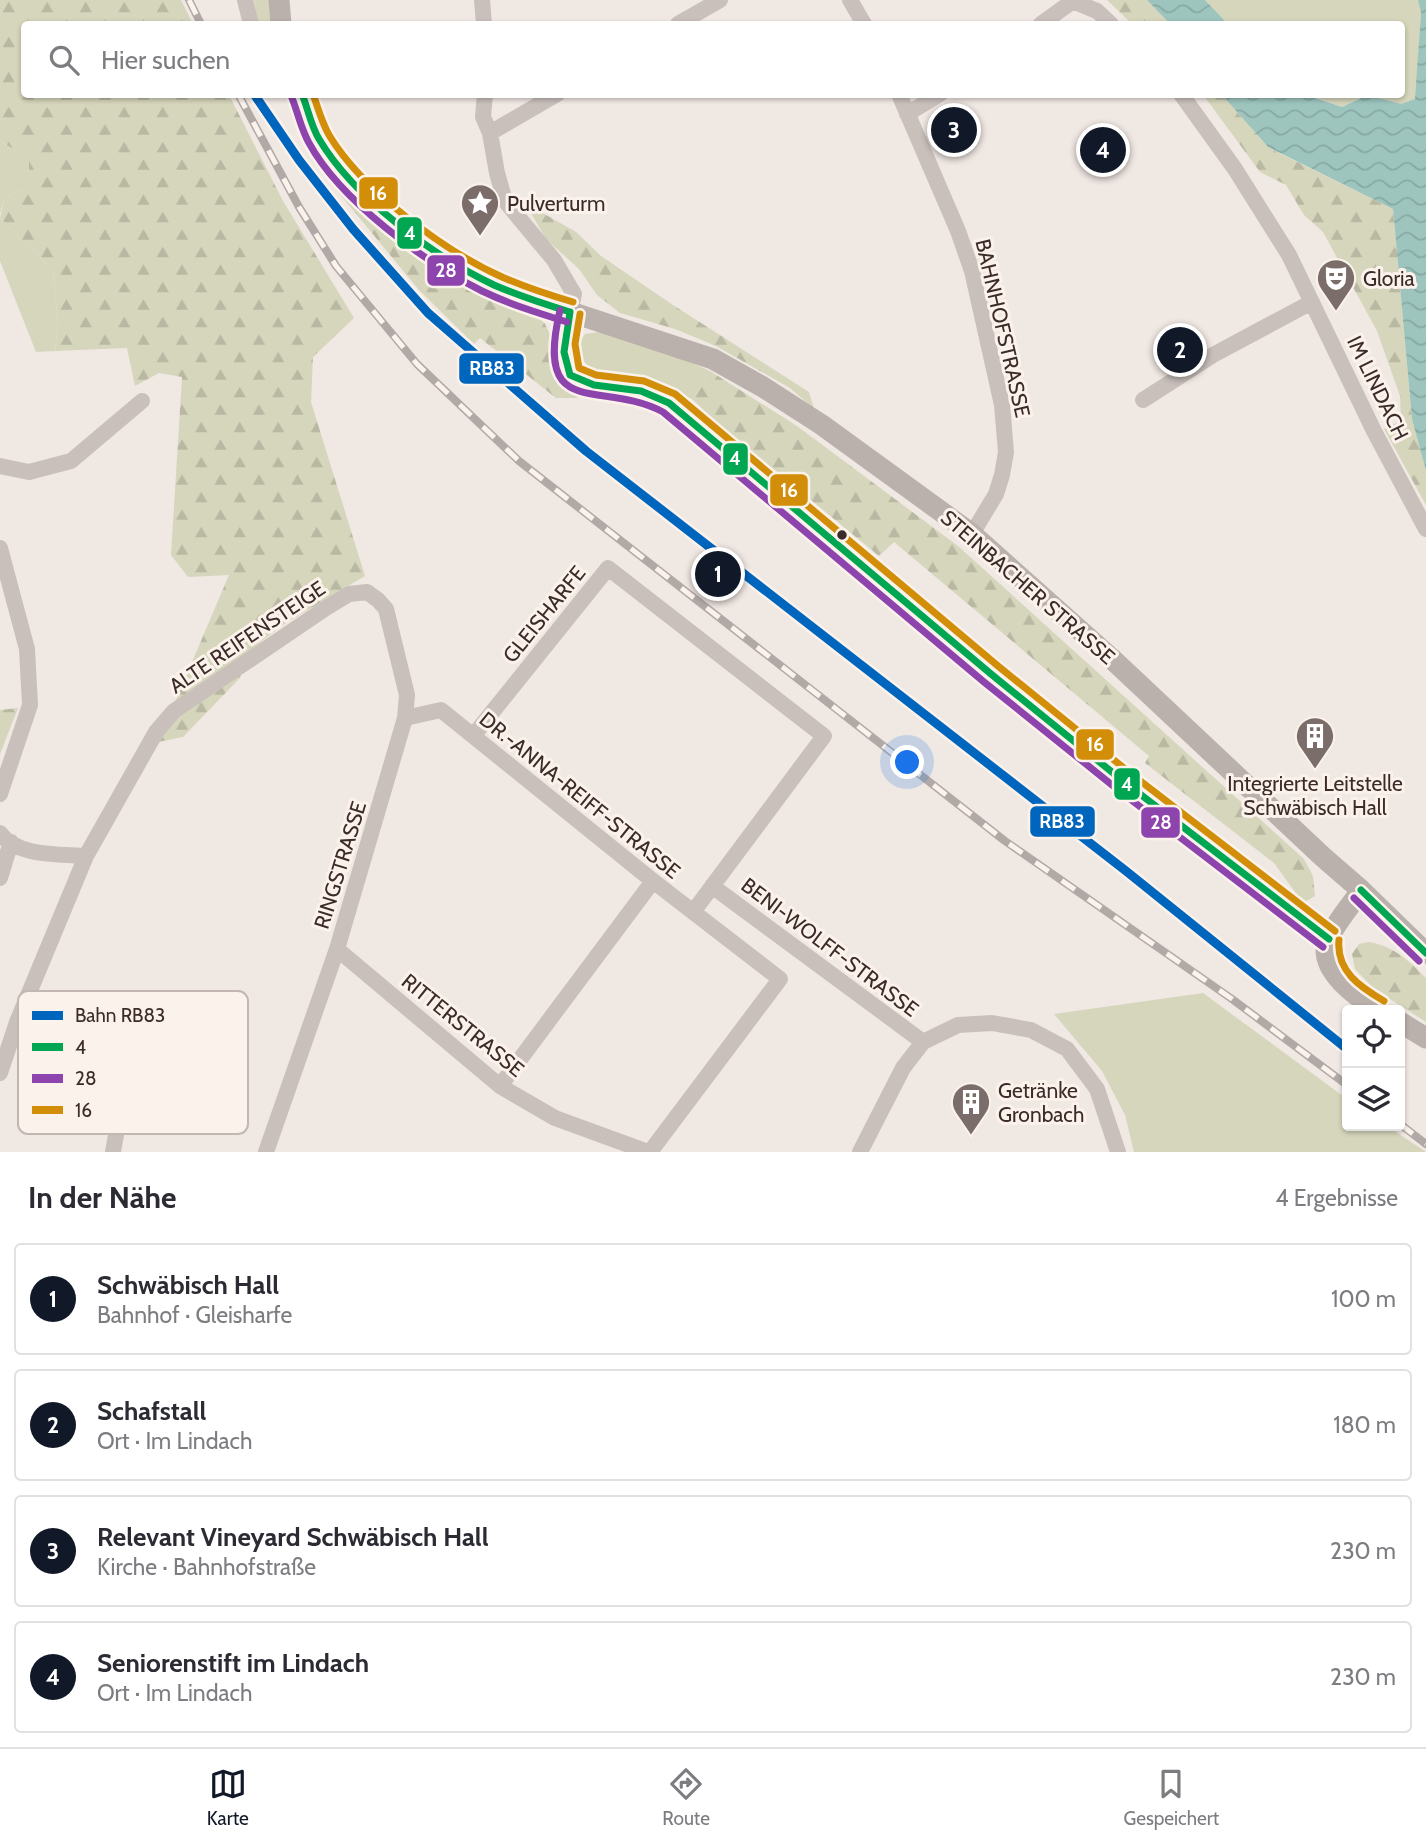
<!DOCTYPE html>
<html lang="de">
<meta charset="utf-8">
<style>
body{margin:0;font-family:Cabin,sans-serif;background:#f2f2f3;color:#2b2b33}
.controls{position:absolute;right:21px;bottom:21px;display:grid;overflow:hidden;border-radius:7px;box-shadow:0 2px 5px #0004}
.controls button{width:63px;height:63px;display:grid;place-items:center;padding:0;border:0;border-bottom:2px solid #e1e1e2;background:#fff;color:#2b2b33;font:35px sans-serif}
.you{position:absolute;left:908px;top:763px;width:24px;height:24px;margin:-18px;border:5px solid #fff;border-radius:50%;background:#1a73e8;box-shadow:0 0 0 10px #1a73e833}
.badge{display:grid;place-items:center;width:46px;height:46px;border-radius:50%;background:#111827;color:#fff;font-size:23px;font-weight:700}
.pin{position:absolute;translate:-50% -50%;border:4px solid #fff;box-shadow:0 2px 7px #0006}
.list{margin:0;padding:0;list-style:none}
h2{display:flex;justify-content:space-between;align-items:center;height:91px;margin:0;padding:0 28px;font-size:30px}
h2 small{font-size:23px;font-weight:400;color:#7c7c81}
.list li{display:grid;grid-template-columns:46px 1fr auto;gap:21px;align-items:center;box-sizing:border-box;height:112px;margin:0 14px 14px;padding:0 14px;border:2px solid #e1e1e2;border-radius:7px}
.list b{display:block;font-size:26px;white-space:nowrap}
.list p{margin:0;font-size:23px;white-space:nowrap;color:#7c7c81}
.list em{font-size:23px;font-style:normal;color:#7c7c81}
.icon{flex:none;width:38px;height:38px;fill:none;stroke:currentColor;stroke-width:2;stroke-linecap:round;stroke-linejoin:round}
.map{position:relative;flex:none;width:1426px;height:1152px;overflow:hidden}
.search{position:absolute;background:#fff;box-shadow:0 2px 5px #0004;left:21px;right:21px;top:21px;height:77px;display:flex;align-items:center;gap:18px;box-sizing:border-box;padding:0 24px;border-radius:7px;color:#7c7c81;font-size:26px}
.sheet{height:595px;background:#fff}
nav{display:flex;justify-content:space-around;align-items:center;box-sizing:border-box;height:98px;border-top:2px solid #e1e1e2;background:#fff;font-size:19px;color:#7c7c81}
nav a{display:grid;justify-items:center;gap:4px}
nav .on{color:#111827}
.map>svg:first-child{display:block}
.green{fill:#d6d6bc}
.forest{fill:url(#forest-firs)}
.water{fill:url(#water-waves)}
.lines{fill:none;stroke-linecap:round;stroke-linejoin:round}
.street{stroke:#c9c0bc;stroke-width:16}
.secondary{stroke:#bab0ac;stroke-width:21}
.rail-casing{stroke:#b1a9a6;stroke-width:8}
.rail{stroke:#fcf2ec;stroke-width:5;stroke-dasharray:16;stroke-linecap:butt}
.bus-1-casing{stroke:#fcf2ec;stroke-width:12}
.bus-2-casing{stroke:#fcf2ec;stroke-width:12}
.bus-3-casing{stroke:#fcf2ec;stroke-width:12}
.bus-1{stroke:#00a651;stroke-width:7}
.bus-2{stroke:#8e44ad;stroke-width:7}
.bus-3{stroke:#d28e08;stroke-width:7}
.rail-1-casing{stroke:#fcf2ec;stroke-width:14}
.rail-1{stroke:#0065bd;stroke-width:9}
.bus-dot{fill:#3c2c29;stroke:#fcf2ec;stroke-width:2.5}
.labels{text-anchor:middle;dominant-baseline:central;stroke-width:6;stroke-linejoin:round;paint-order:stroke}
.poi-label{font-size:21px;fill:#3c2c29;stroke:#fcf2ec;text-anchor:start}
.street-label{font-size:21px;fill:#3c2c29;stroke:#fcf2ec}
.key{fill:#fcf2ec;stroke:#c2b7b2;stroke-width:2}
.key-label{font-size:19px;fill:#3c2c29}
.line-badge{stroke:#fcf2ec;stroke-width:2.5}
.badge-label{font-size:19px;text-anchor:middle;font-weight:bold;fill:#fff}
</style>
<div class="map">
<svg width="1426" height="1152" viewBox="0 0 1426 1152">
<defs>
<pattern id="forest-firs" width="22" height="20" patternUnits="userSpaceOnUse" patternTransform="scale(1.75)"><rect width="22" height="20" fill="#d6d6bc"/><path d="M5 1l3.5 6h-7zM16 11l3.5 6h-7z" fill="#b9b8a2"/></pattern>
<pattern id="water-waves" width="16" height="10" patternUnits="userSpaceOnUse" patternTransform="scale(1.75)"><rect width="16" height="10" fill="#9dc5be"/><path d="M0 5q4-4 8 0t8 0" fill="none" stroke="#88a9a3"/></pattern>
</defs>
<rect width="100%" height="100%" fill="#f0e8e3"/>
<path class="green" d="M254 0H270L273 24H258Z
M1205 0H1418L1421 13 1416 99 1401 105 1368 95 1402 94V24H1228Z
M1307 94H1367L1342 107Z
M0 141 29 158V186L4 199 0 214Z
M0 218 53 270 58 322 55 351 36 352 0 261Z
M600 332 688 361 710 371 692 399 664 386 596 376 583 360 577 346 585 334Z
M1203 993 1347 1099V1126H1387L1426 1152H1134L1125 1115 1102 1071 1054 1014Z"/>
<path class="forest" d="M0 0H181L193 24H24V94L229 95 283 201 354 318 313 357 311 402 365 576 281 626 246 654 240 678 183 737 158 742 229 575 188 577 171 555 182 377 159 373 135 386 127 348 55 351 58 322 53 270 0 218 4 199 29 186V158L0 141Z
M1107 0H1147L1170 24H1132Z
M1206 95H1222L1266 145 1275 151 1393 209 1412 419 1426 471V505L1384 429 1401 421 1400 396 1377 331 1323 232 1304 215 1286 185 1260 172 1204 96Z
M298 125 358 194 399 235 475 288 511 308 536 315 545 324 552 339 553 357 563 381 578 398H556L480 338 474 344 419 290 338 192Z
M525 203 576 232 601 256 673 305 809 392 814 409 790 388 716 346 675 329 620 313 597 295 579 269 546 239Z
M710 371 797 426 958 546 1304 859 1313 876 1315 896 1303 903 1274 863 1145 763 1149 756 894 542 879 556 721 426 692 399Z
M18 708 0 754V710Z
M1368 942C1394 946 1408 960 1426 978V1022L1374 989 1355 969 1352 954 1359 944Z"/>
<path class="water" d="M1147 0H1205L1228 24H1170Z
M1418 0H1426V471L1412 419 1393 209 1268 147 1222 95H1307L1342 107 1367 95 1401 104 1415 99 1421 13Z"/>
<g class="lines">
<path class="street" d="M245 0 251 24
M482 0 484 24
M850 0 864 24
M1073 1 1097 11 1111 24
M678 24 720 0
M1041 24 1073 1
M485 94 483 117 490 133 497 173 505 201 554 260 574 294C568 321 558 348 570 375 589 390 615 386 637 390 649 393 658 397 669 403L991 674 1123 781 1329 939
M899 94 958 231 972 271 1002 405 1006 452 1002 475 996 494 972 534
M1181 94 1235 169 1289 255 1374 431 1426 529
M907 114 940 94
M490 133 557 94
M1143 400 1213 355 1312 302
M0 466 29 472 71 461 142 401
M0 548 27 649 30 705 0 794
M405 718 441 710 653 881 780 979 650 1152
M473 736 608 568 824 736 693 912
M0 833C16 857 61 854 86 856
M0 878 11 842
M712 886 923 1042
M337 949 500 1086 555 1118 648 1152
M0 1073 17 1022 86 856 156 732 174 711 326 608 349 594 367 592 378 600 386 609 407 695 405 718 337 949 266 1152
M500 1086 653 881
M113 1152 126 1078
M860 1152 903 1068 923 1042 958 1025 992 1023 1031 1030 1067 1049 1097 1089 1118 1152"/>
<path class="secondary" d="M279 0 281 24
M302 94 319 140 340 168 367 195 429 246 476 275 516 294 713 359 763 387 822 425 972 534 1111 658 1323 857 1361 890 1426 953
M1361 890C1351 906 1335 923 1328 940 1317 970 1358 998 1379 1010
M1400 1022 1426 1038"/>
<g class="rail-casing">
<path id="rail" d="M189 0 201 24
M238 94 299 207 336 266 417 364 519 461 1005 841 1232 999 1347 1085
M1400 1124 1426 1144"/>
</g>
<use href="#rail" class="rail"/>
<g class="bus-1-casing">
<path id="bus-1" d="M302 94C308 109 311 126 319 139 354 198 433 256 494 285 519 296 544 304 570 312
M570 312 564 352 570 375 594 385 641 391 669 403 991 674 1123 781 1329 939
M1361 890 1426 953"/>
</g>
<g class="bus-2-casing">
<path id="bus-2" d="M292 98C298 113 301 129 309 143 340 200 424 262 482 291 509 304 538 313 567 322
M560 310C534 422 600 379 663 412L984 682 1117 789 1323 947
M1354 898 1419 961"/>
</g>
<g class="bus-3-casing">
<path id="bus-3" d="M313 94C318 108 322 123 329 135 362 190 444 251 502 277 525 287 549 295 573 302
M580 314 575 344 579 368 596 375 644 381 675 394 998 666 1130 773 1335 931
M1339 940C1336 971 1360 987 1384 1001"/>
</g>
<use href="#bus-1" class="bus-1"/>
<use href="#bus-2" class="bus-2"/>
<use href="#bus-3" class="bus-3"/>
<g class="rail-1-casing">
<path id="rail-1" d="M254 94 299 160 353 229 428 313 586 451 1126 871 1347 1049"/>
</g>
<use href="#rail-1" class="rail-1"/>
</g>
<defs>
<g id="sight-pin" transform="scale(2.0125)"><path d="M0 17L-7.5 6A9.5 9.5 0 1 1 7.5 6Z" fill="#7b6e6a" stroke="#fcf2ec"/><path d="M0-6L1.8-2.2L6-1.7L2.9 1.2L3.7 5.4L0 3.3L-3.7 5.4L-2.9 1.2L-6-1.7L-1.8-2.2Z" fill="#fff"/></g>
<g id="theatre-pin" transform="scale(2.0125)"><path d="M0 17L-7.5 6A9.5 9.5 0 1 1 7.5 6Z" fill="#7b6e6a" stroke="#fcf2ec"/><path d="M-5-5.5Q0-4 5-5.5V0Q5 5 0 6Q-5 5-5 0ZM-3.3-2.5H-1v1.5H-3.3ZM1-2.5H3.3v1.5H1ZM-2.8 1Q0 5.5 2.8 1Z" fill="#fff"/></g>
<g id="building-pin" transform="scale(2.0125)"><path d="M0 17L-7.5 6A9.5 9.5 0 1 1 7.5 6Z" fill="#7b6e6a" stroke="#fcf2ec"/><path d="M-4-6H4V6H1V3H-1V6H-4ZM-2.5-4.3h1.7v1.8h-1.7ZM.8-4.3h1.7v1.8H.8ZM-2.5-1h1.7V.8h-1.7ZM.8-1h1.7V.8H.8Z" fill="#fff"/></g>
</defs>
<g fill-rule="evenodd">
<use href="#sight-pin" x="480" y="203"/>
<use href="#theatre-pin" x="1336" y="278"/>
<use href="#building-pin" x="1315" y="736"/>
<use href="#building-pin" x="971" y="1102"/>
</g>
<circle class="bus-dot" cx="842" cy="535" r="6"/>
<g class="labels">
<g class="poi-label">
<text x="507" y="203">Pulverturm</text>
<text x="1363" y="278">Gloria</text>
<text x="1315" y="783" text-anchor="middle">Integrierte Leitstelle<tspan x="1315" dy="24">Schwäbisch Hall</tspan></text>
<text x="998" y="1090">Getränke<tspan x="998" dy="24">Gronbach</tspan></text>
</g>
<g class="street-label">
<text transform="translate(1003 328) rotate(77)">BAHNHOFSTRASSE</text>
<text transform="translate(1378 388) rotate(64)">IM LINDACH</text>
<text transform="translate(1028 587) rotate(41)">STEINBACHER STRASSE</text>
<text transform="translate(544 614) rotate(-51)">GLEISHARFE</text>
<text transform="translate(247 637) rotate(-34)">ALTE REIFENSTEIGE</text>
<text transform="translate(580 795) rotate(39)">DR.-ANNA-REIFF-STRASSE</text>
<text transform="translate(340 865) rotate(-73)">RINGSTRASSE</text>
<text transform="translate(830 947) rotate(37)">BENI-WOLFF-STRASSE</text>
<text transform="translate(463 1025) rotate(39)">RITTERSTRASSE</text>
</g>
</g>
<rect x="18" y="991" width="230" height="143" rx="10" class="key"/>
<rect x="32" y="1011" width="31" height="9" fill="#0065bd"/>
<rect x="32" y="1043" width="31" height="8" fill="#00a651"/>
<rect x="32" y="1074" width="31" height="9" fill="#8e44ad"/>
<rect x="32" y="1106" width="31" height="8" fill="#d28e08"/>
<g class="key-label">
<text x="75" y="1022">Bahn RB83</text>
<text x="75" y="1054">4</text>
<text x="75" y="1085">28</text>
<text x="75" y="1117">16</text>
</g>
<g class="line-badge">
<rect x="358" y="176" width="41" height="34" rx="7" fill="#d28e08"/>
<rect x="396" y="216" width="27" height="34" rx="7" fill="#00a651"/>
<rect x="426" y="254" width="40" height="33" rx="7" fill="#8e44ad"/>
<rect x="458" y="352" width="67" height="33" rx="7" fill="#0065bd"/>
<rect x="722" y="442" width="27" height="34" rx="7" fill="#00a651"/>
<rect x="769" y="473" width="40" height="34" rx="7" fill="#d28e08"/>
<rect x="1075" y="728" width="40" height="33" rx="7" fill="#d28e08"/>
<rect x="1113" y="767" width="28" height="34" rx="7" fill="#00a651"/>
<rect x="1029" y="805" width="67" height="33" rx="7" fill="#0065bd"/>
<rect x="1140" y="806" width="41" height="33" rx="7" fill="#8e44ad"/>
</g>
<g class="badge-label">
<text x="378" y="200">16</text>
<text x="410" y="240">4</text>
<text x="446" y="277">28</text>
<text x="492" y="375">RB83</text>
<text x="735" y="465">4</text>
<text x="789" y="497">16</text>
<text x="1095" y="751">16</text>
<text x="1127" y="791">4</text>
<text x="1062" y="828">RB83</text>
<text x="1161" y="829">28</text>
</g>
</svg>
<div class="controls">
<button><svg class="icon" aria-label="locate" viewBox="0 0 24 24"><circle cx="12" cy="12" r="6"/><path d="M12 2v4M12 18v4M2 12h4M18 12h4"/></svg></button>
<button><svg class="icon" aria-label="layers" viewBox="0 0 24 24"><path d="M12 4l9 5-9 5-9-5zM3 14l9 5 9-5"/></svg></button>
</div>
<div class="you"></div>
<div class="pin badge" style="left:718px;top:574px">1</div>
<div class="pin badge" style="left:1180px;top:350px">2</div>
<div class="pin badge" style="left:954px;top:130px">3</div>
<div class="pin badge" style="left:1103px;top:150px">4</div>
<div class="search"><svg class="icon" aria-label="search" viewBox="0 0 24 24"><circle cx="10" cy="10" r="6"/><path d="M15 15l6 6"/></svg>Hier suchen</div>
</div>
<section class="sheet">
<h2>In der Nähe<small>4 Ergebnisse</small></h2>
<ul class="list">
<li><span class="badge">1</span><div><b>Schwäbisch Hall</b><p>Bahnhof · Gleisharfe</p></div><em>100 m</em></li>
<li><span class="badge">2</span><div><b>Schafstall</b><p>Ort · Im Lindach</p></div><em>180 m</em></li>
<li><span class="badge">3</span><div><b>Relevant Vineyard Schwäbisch Hall</b><p>Kirche · Bahnhofstraße</p></div><em>230 m</em></li>
<li><span class="badge">4</span><div><b>Seniorenstift im Lindach</b><p>Ort · Im Lindach</p></div><em>230 m</em></li>
</ul>
</section>
<nav>
<a class="on"><svg class="icon" aria-label="map" viewBox="0 0 24 24"><path d="M3 6l6-2 6 2 6-2v14l-6 2-6-2-6 2zM9 4v14M15 6v14"/></svg>Karte</a>
<a><svg class="icon" aria-label="directions" viewBox="0 0 24 24"><path d="M12 3l9 9-9 9-9-9zM9 14v-3h6M13 9l2 2-2 2"/></svg>Route</a>
<a><svg class="icon" aria-label="saved" viewBox="0 0 24 24"><path d="M7 4h10v16l-5-4-5 4z"/></svg>Gespeichert</a>
</nav>
